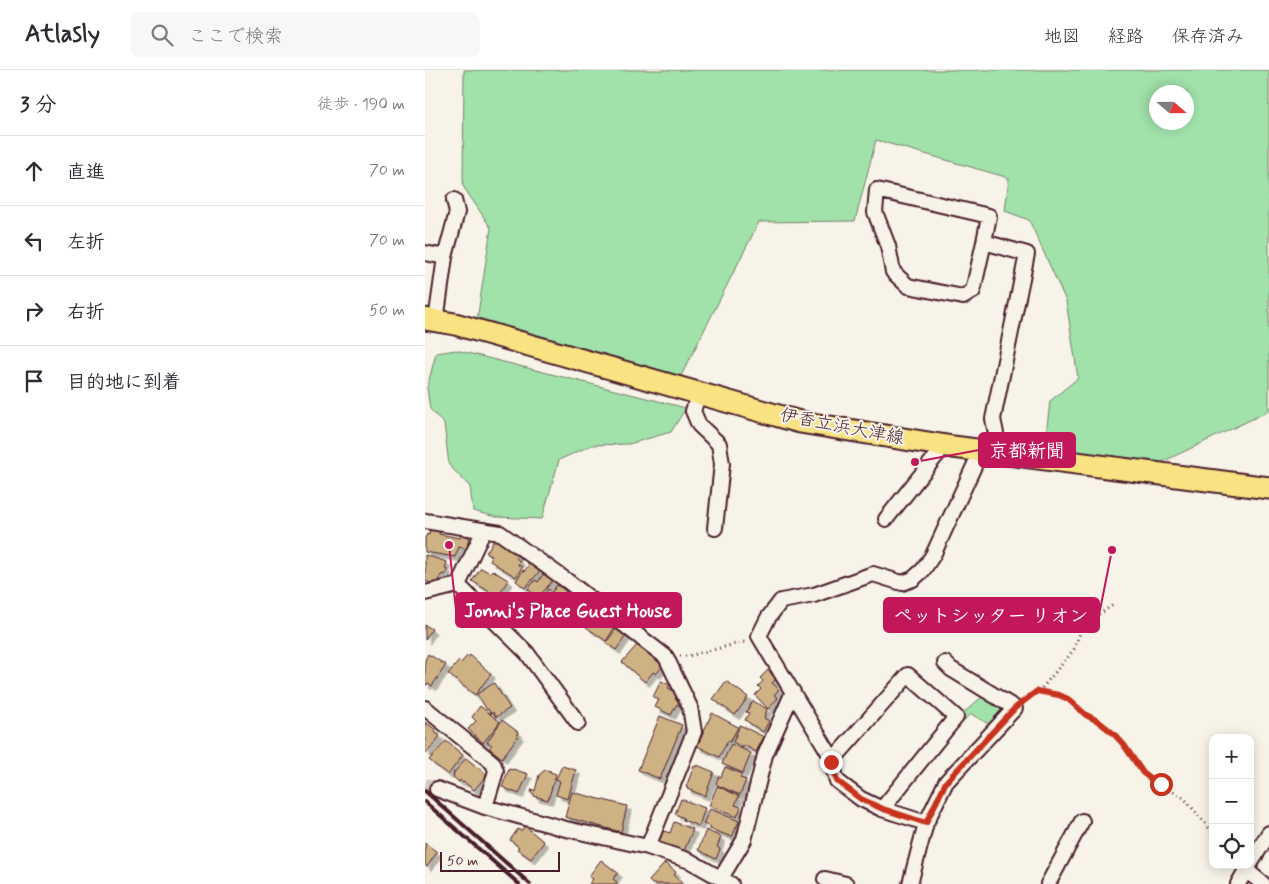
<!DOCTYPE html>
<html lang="ja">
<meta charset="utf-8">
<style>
body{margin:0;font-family:Mynerve,"Klee One",sans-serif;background:#f7f7f7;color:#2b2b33}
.controls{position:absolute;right:15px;bottom:15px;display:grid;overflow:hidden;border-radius:10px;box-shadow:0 2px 12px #0003}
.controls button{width:45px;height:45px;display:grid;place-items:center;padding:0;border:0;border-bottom:1px solid #e1e1e2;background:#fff;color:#2b2b33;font:25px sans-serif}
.compass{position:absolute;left:724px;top:15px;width:45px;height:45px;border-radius:50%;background:#fff;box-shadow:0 2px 12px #0003;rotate:110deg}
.scale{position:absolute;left:15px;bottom:12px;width:120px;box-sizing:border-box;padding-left:5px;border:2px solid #4a1f2b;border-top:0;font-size:14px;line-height:18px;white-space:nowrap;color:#4a1f2b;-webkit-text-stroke:4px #f7f3e8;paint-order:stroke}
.stop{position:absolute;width:15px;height:15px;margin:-11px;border:4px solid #c8321e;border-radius:50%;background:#fff}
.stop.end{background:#c8321e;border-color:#fff;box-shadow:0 1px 5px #0008}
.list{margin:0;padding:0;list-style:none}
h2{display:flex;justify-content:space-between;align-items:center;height:65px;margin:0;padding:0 20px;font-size:21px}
h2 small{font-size:16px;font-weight:400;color:#7c7c81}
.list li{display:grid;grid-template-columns:32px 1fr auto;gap:15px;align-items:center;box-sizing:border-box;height:70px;padding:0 20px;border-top:1px solid #e1e1e2}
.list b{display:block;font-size:19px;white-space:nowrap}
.list em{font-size:16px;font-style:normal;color:#7c7c81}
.icon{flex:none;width:28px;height:28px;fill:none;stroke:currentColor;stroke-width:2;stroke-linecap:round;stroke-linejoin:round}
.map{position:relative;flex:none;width:844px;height:814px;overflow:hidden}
header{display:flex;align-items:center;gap:30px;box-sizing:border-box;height:70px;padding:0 25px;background:#fff;border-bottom:1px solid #e1e1e2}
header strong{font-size:24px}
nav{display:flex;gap:28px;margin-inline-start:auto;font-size:18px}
.search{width:350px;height:45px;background:#f7f7f7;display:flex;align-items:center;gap:12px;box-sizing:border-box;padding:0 18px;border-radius:10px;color:#7c7c81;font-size:19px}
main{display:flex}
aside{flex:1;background:#fff}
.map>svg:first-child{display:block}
.green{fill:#a1e1aa;stroke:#76806a;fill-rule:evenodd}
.building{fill:#cfb284;stroke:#4a1f2b;filter:url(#shadow)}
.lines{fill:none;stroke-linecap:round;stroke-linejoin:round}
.street-tunnel{stroke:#d4c9c2;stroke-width:14;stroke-dasharray:14 7;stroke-linecap:butt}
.street-casing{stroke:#4a1f2b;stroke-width:18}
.primary-casing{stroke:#4a1f2b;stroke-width:25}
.path{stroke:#4a1f2b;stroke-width:3;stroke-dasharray:1 4;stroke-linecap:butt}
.street{stroke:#f7f3e8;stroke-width:14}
.primary{stroke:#f8e281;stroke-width:21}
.rail{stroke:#4a1f2b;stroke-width:4}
.route{stroke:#c8321e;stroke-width:6}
.labels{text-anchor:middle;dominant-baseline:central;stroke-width:4;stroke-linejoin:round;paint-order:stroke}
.street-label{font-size:18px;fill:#4a1f2b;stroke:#f7f3e8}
.leader{fill:none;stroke:#c2185b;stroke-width:2}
.callout-dot{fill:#c2185b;stroke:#f7f3e8;stroke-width:2}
.callout{fill:#c2185b;stroke:#c2185b;stroke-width:2}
.callout-label{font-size:19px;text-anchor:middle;font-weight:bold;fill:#fff}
</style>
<header>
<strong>Atlasly</strong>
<div class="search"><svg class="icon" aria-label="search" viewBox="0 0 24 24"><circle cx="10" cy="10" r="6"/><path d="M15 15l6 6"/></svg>ここで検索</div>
<nav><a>地図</a><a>経路</a><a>保存済み</a></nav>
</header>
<main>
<aside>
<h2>3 分<small>徒歩 · 190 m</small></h2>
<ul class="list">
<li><svg class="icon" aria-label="ahead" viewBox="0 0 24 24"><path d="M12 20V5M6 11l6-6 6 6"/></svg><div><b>直進</b></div><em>70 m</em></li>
<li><svg class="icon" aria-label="left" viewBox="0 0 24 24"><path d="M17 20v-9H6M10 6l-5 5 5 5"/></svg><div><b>左折</b></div><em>70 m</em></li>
<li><svg class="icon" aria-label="right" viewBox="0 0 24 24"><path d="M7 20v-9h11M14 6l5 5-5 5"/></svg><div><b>右折</b></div><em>50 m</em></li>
<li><svg class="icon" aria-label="arrive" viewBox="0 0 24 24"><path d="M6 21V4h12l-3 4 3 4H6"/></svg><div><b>目的地に到着</b></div></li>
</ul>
</aside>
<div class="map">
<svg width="844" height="814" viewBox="0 0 844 814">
<defs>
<filter id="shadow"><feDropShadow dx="4.5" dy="4.5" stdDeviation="0" flood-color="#0004"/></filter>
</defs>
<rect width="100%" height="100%" fill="#f7f3e8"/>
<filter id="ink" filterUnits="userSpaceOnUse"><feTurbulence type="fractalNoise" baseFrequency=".02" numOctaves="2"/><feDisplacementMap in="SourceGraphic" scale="10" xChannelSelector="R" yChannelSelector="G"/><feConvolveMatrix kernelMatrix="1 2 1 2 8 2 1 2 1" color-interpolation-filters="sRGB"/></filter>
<g filter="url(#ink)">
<path class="green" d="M39 0H844V341L733 394 619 382 625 331 653 308 641 231 604 150 580 141 584 108 451 70 430 151 334 152 255 308 52 250 66 158 38 116ZM732 22H762V52H732Z
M31 280 261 338 246 362 204 374 167 375 134 390 117 449 71 447 48 441 45 417 24 395 19 354 5 339 2 318 11 283Z
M560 624 583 639 567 656 546 644 538 651 535 646Z"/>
<path class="building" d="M5 458 15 460 14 464 35 468 36 464 44 466 42 479 34 477 30 487 0 482V467H1L2 464 4 465Z
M70 468 94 483 91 488 95 491 93 495 97 497 91 507 65 491 67 487 61 483Z
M0 485 22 492 20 499H22L21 504 16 505 13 515 0 511Z
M105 493 115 501 100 518 91 511 98 500 99 502Z
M56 498 65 503 67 500 83 510 73 527 47 511Z
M119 503 128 510 113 528 103 519 110 510 113 512Z
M132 515 141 521 130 536 129 535 128 537 121 533 123 530 118 527 123 519 127 522Z
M176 543 192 554 181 571 161 557 170 545 173 547Z
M0 555 7 559 0 570Z
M193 556 203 563 191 580 181 573Z
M212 575 215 578 217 576 235 592 238 596 231 604 228 602 220 612 197 592Z
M3 584 21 595 7 616 3 613 2 615 0 614V590Z
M45 585 66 604 50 625 23 604 34 591 36 593 42 586 44 587Z
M343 600 351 609 347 613 354 619 349 625 353 628 343 639 330 625 336 619 333 616 338 611 335 608Z
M236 611 245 615 243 618 253 623 250 629 256 632 254 636 252 634 246 645 230 637 234 630 228 627Z
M301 611 323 627 310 645 288 629Z
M69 613 85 638 71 647 68 642 66 644 63 639 62 640 52 624Z
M328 631 342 639 339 648 344 651 338 662 320 650 324 643 321 642Z
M55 636 75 652 58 673 43 659 51 651 47 647Z
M287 643 313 657 305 672 303 671 294 687 272 676Z
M235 646 257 655 235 709 213 700Z
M77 650 93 662 92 664 94 665 77 688 64 678 67 675 62 672Z
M0 652 11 660 9 662 15 666 2 683 0 682Z
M315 655 339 667 331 682 319 675 318 678 308 672Z
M21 671 38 685 23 705 4 690Z
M306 674 326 683 318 703 297 694Z
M41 688 62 705 49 720 39 712 38 713 35 710 34 712 28 707 29 704H28Z
M272 695 289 702 280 726 262 719 263 718 261 717 269 696 271 697Z
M137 696 151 700 143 729 131 725 135 711 131 709Z
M300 697 317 704 315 708 321 710 315 725 292 715 291 713 294 706 296 707Z
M84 699 88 700V699L103 704 94 724 77 717Z
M120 700 126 701 125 702 131 704 123 730 109 726V724L106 723 107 719 110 721 114 705Z
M292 716 314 726 310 735 316 737 312 747 284 736Z
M147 722 202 736 196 762 140 747Z
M256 729 280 738 274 756 258 750 259 748 250 744Z
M285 739 314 751 307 767 285 759 286 757 278 754Z
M249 752 268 759 259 781 255 780 254 782 231 774 236 760 245 763Z
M100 756 119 772 106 789 92 779 94 777 85 770 93 759 96 761Z
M281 760 296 767 292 777 295 779 291 789 273 780Z
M0 773 12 782 2 797 0 795Z
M176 790 193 803 188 809 192 812 191 814H164L168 809 164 806Z
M240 793 251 802 249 805 257 812 255 814H227L224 811Z"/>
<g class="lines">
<path class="street-tunnel" d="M0 715 12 719"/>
<g class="street-casing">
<path id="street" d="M559 172 564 146 452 120 450 142 463 176 468 202 483 216 538 227 548 221 559 172 602 184 568 349 575 383
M0 183 20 187
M11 251 20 187 32 142 29 130
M274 323 268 341 274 355 294 374 297 394 290 458
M461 449 519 376
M0 451 75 463 141 510 241 587 265 637 269 662 223 777
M59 460 33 515 102 583 153 653
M0 523 33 515
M0 638 68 693 71 701 60 737
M406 692 483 605 531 647 457 739
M12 719 60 737 141 759 223 777 265 791 306 814
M501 753 457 739 436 729 412 711 404 683 334 566 343 548 356 531 389 525 448 504 477 513 488 509 498 500 508 485 556 381
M825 794 844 763
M821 800 838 814
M296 808 319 770 340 685 368 622
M400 809 421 814
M485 814 501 753 521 712 590 638 526 599 520 593
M623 814 657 751
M813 814 824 795"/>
</g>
<g class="primary-casing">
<path id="primary" d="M0 249 30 254 375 352 528 377 844 418"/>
</g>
<path class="path" d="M255 586H264L318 572 322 573
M612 621 634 625 643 629 661 645 679 655 699 675 718 703 727 710 759 728 788 763
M601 630 617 618 643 587 649 579 658 555 688 535"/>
<use href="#street" class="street"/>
<use href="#primary" class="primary"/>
<path class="rail" d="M0 721 105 814
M0 732 94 814"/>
</g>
</g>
<g class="lines" filter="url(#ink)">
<path class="route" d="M406 692 412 711 436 729 458 739 501 753 521 712 590 638 612 621 634 625 643 629 661 645 673 651 689 664 699 675 718 703 727 710 736 714"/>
</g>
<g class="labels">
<g class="street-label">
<text transform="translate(417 357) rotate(11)">伊香立浜大津線</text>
</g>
</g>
<path class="leader" d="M490 392L554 380M24 475L31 540M687 480L674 545"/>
<g class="callout-dot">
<circle cx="490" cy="392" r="5"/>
<circle cx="24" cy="475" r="5"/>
<circle cx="687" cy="480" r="5"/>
</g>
<g class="callout">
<rect x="554" y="363" width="96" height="34" rx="5"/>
<rect x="31" y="523" width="225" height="34" rx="5"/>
<rect x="459" y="528" width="215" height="34" rx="5"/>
</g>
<g class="callout-label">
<text x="602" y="387">京都新聞</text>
<text x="143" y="547">Jonni's Place Guest House</text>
<text x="566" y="552">ペットシッター リオン</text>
</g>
</svg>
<div class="controls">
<button>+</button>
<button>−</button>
<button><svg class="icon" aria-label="locate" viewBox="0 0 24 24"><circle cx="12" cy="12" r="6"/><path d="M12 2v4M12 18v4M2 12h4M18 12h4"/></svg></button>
</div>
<svg class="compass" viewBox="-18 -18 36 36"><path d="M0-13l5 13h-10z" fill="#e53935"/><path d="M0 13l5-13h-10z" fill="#7c7c81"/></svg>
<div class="scale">50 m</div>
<div class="stop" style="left:736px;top:714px"></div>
<div class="stop end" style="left:406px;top:692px"></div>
</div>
</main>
